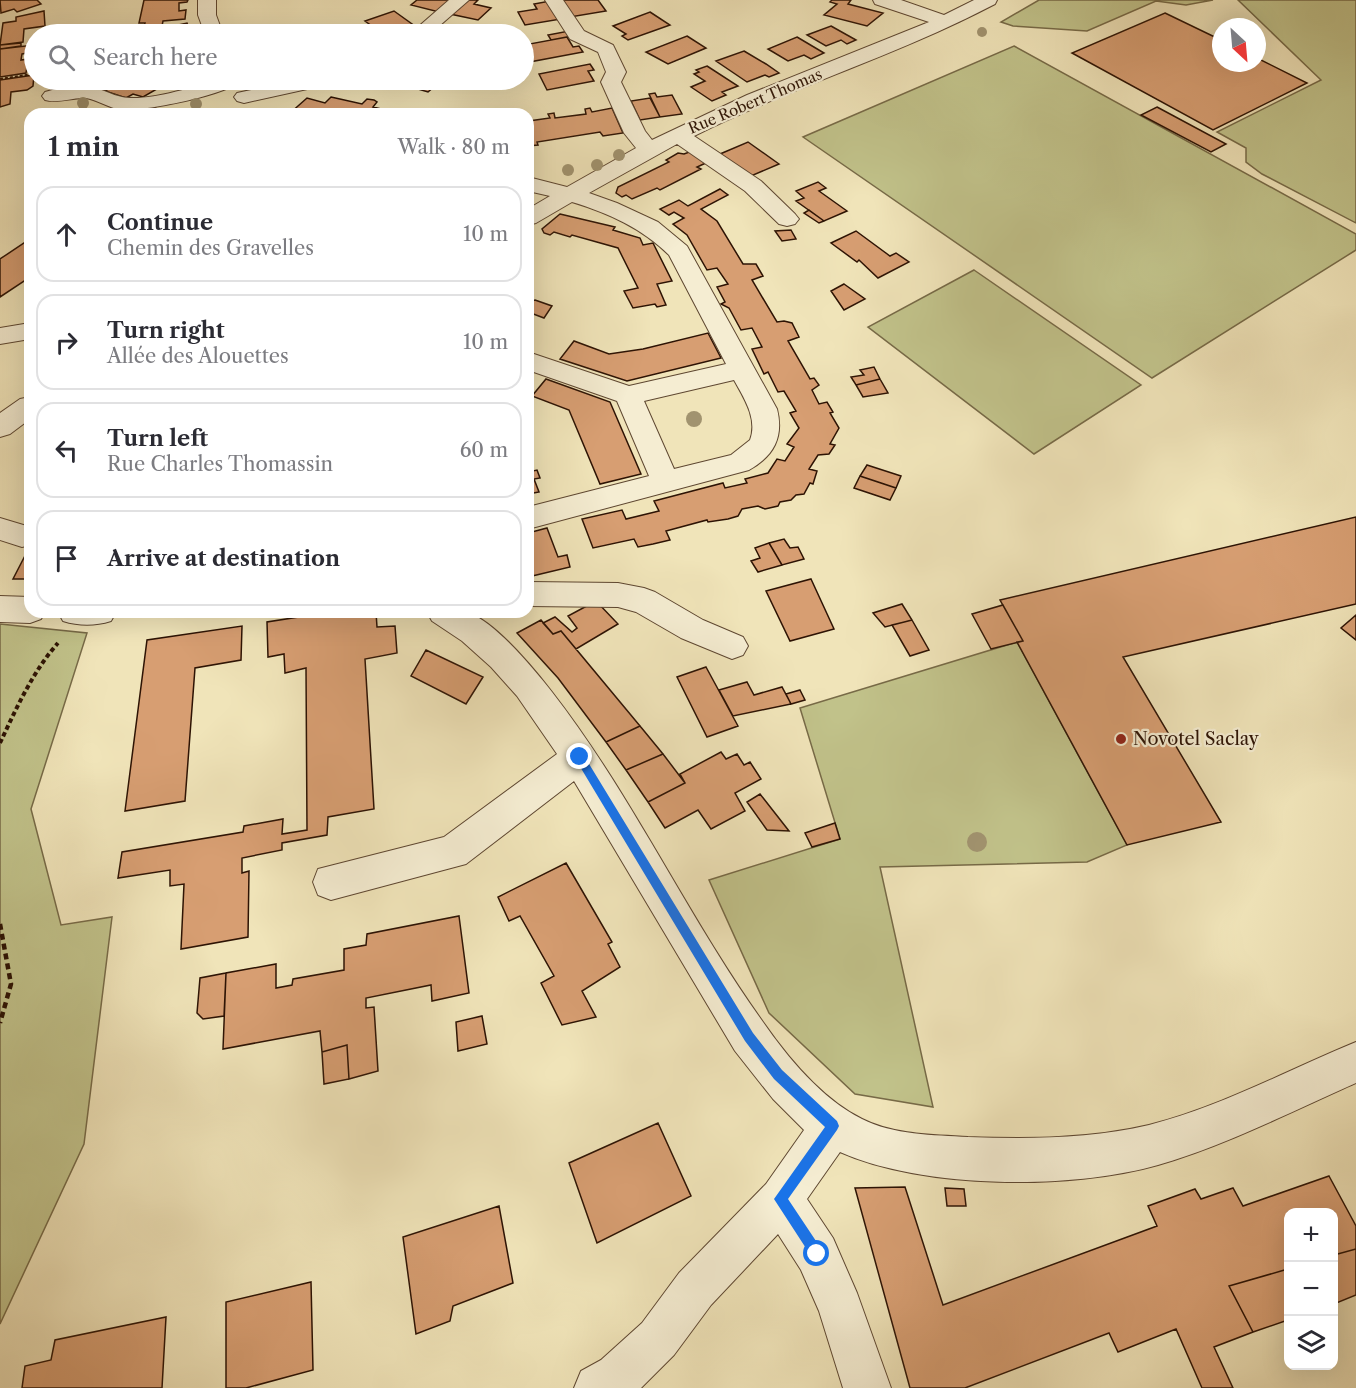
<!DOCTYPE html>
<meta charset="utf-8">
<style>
body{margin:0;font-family:"Libre Caslon Text",serif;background:#f7f7f7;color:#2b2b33}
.controls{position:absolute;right:18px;bottom:18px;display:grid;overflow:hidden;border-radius:12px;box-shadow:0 6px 24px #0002}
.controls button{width:54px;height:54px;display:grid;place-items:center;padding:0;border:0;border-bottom:2px solid #e1e1e2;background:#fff;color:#2b2b33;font:30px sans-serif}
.compass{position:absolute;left:1212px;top:18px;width:54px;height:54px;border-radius:50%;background:#fff;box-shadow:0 6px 24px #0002;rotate:154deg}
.stop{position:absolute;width:18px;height:18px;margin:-14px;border:4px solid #1a73e8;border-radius:50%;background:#fff}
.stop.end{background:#1a73e8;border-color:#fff;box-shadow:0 2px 6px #0008}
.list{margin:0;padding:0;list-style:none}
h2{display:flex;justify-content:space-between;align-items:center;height:78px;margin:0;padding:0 24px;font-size:26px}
h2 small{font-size:20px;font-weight:400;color:#7c7c81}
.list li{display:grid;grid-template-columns:39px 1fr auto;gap:18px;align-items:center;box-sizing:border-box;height:96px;margin:0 12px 12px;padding:0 12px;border:2px solid #e1e1e2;border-radius:18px}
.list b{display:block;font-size:22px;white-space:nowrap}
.list p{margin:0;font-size:20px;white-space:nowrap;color:#7c7c81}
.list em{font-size:20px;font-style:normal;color:#7c7c81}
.icon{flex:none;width:33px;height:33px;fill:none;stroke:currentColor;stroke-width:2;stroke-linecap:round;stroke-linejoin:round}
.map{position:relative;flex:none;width:1356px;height:1388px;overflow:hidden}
.search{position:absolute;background:#fff;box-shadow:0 6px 24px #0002;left:24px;top:24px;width:510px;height:66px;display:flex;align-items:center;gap:15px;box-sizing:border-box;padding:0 21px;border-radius:33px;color:#7c7c81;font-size:22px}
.panel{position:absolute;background:#fff;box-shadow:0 6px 24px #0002;left:24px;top:108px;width:510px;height:510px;border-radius:18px}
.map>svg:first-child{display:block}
.green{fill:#c1c28a;stroke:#776a47;stroke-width:1.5}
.building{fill:#d79e72;stroke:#2d1304;stroke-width:1.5}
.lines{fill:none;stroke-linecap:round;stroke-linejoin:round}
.minor-casing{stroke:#5e4731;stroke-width:2}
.path-far2{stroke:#2d1304;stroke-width:2;stroke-dasharray:3 2;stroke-linecap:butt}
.path-far1{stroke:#2d1304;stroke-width:4;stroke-dasharray:4.5 3;stroke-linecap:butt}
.path{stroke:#2d1304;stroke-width:4.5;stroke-dasharray:6 4;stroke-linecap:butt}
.minor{fill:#f5edd2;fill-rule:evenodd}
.tree{fill:#a1936f}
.route{fill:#1a73e8}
.poi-dot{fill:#8f2418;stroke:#f5edd2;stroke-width:2}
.labels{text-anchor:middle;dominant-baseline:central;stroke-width:4.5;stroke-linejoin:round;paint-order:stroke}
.far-street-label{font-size:15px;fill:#2d1304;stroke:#f5edd2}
.poi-label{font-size:18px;fill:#2d1304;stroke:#f5edd2;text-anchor:start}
</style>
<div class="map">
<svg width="1356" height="1388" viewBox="0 0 1356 1388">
<rect width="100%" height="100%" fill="#f0e4b9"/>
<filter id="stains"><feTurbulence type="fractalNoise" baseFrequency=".00333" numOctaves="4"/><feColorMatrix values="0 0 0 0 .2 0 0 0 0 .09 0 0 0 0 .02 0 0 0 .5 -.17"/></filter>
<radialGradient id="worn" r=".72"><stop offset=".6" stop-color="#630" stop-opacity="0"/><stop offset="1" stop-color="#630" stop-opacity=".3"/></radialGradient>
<path class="green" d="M1039 0H1213L1186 5 1156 1 1087 31 1013 26 1001 22Z
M1238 0H1356V223L1262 174 1246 162V148L1217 132 1321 80Z
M1014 46 1356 234V250L1152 378 803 137Z
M974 270 1141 385 1034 454 868 327Z
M0 624 87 633 31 809 61 925 112 917 84 1144 0 1324Z
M1017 642 1127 845 1087 862 880 867 933 1107 855 1094 769 1013 709 880 840 839 800 708Z"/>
<path class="building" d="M0 0H37L41 4 17 12 14 9 1 13Z
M144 0H188L187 2 179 3V11L186 10 185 19 163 21 162 26 144 27 145 23H139Z
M417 0H453L439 12 411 5Z
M466 0H478L474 4 491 8 478 20 450 14Z
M559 0H598L606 11 570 17Z
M832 0H851L848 4 883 13 867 26 824 15 837 4 830 2Z
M550 1 561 19 525 25 518 12 537 9 534 4Z
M44 11 45 26 24 29 23 42 0 45 3 23 16 21V17Z
M394 11 419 29 402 34H383L365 21Z
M650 12 670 25 628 40 622 36 626 34 613 26Z
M1165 13 1221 40V63H1257V58L1307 83 1213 130 1072 53Z
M187 23 190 31 182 33 183 34 141 33Z
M831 26 856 40 847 44 841 40 826 46 807 35Z
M569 31 572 36 551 40 548 35Z
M687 36 706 48 668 64 646 52Z
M567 37 573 47 579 46 583 52 524 63V45Z
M797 37 824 53 811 59 804 55 788 61 768 49Z
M21 43V46L0 49V45Z
M34 45V52L22 54 21 60 28 59 26 73 0 77V49Z
M744 51 766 64 779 73 769 77 765 75 747 82 716 61Z
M590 64 594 70 588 71 594 81 547 90 539 74Z
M707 66 738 86 722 92 726 95 712 101 691 87 705 81 694 74 699 72 696 70Z
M34 75 33 86 27 90 11 92 10 104 0 107V80Z
M123 80H131L157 89 143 97 133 94 126 98 105 91Z
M150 80H196L198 81 183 90Z
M268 80H298L271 86Z
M387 80H442L428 92Z
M655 93 657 97 672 95 682 114 660 117 649 94Z
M331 97 362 104 367 99 374 100 377 102 373 107 385 110 382 113 386 114H289L307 98 325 103Z
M650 98 660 117 640 120 631 101Z
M1157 107 1226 144 1211 152 1141 115Z
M155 108 171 114H145Z
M590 108 592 112 612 108 623 133 603 136 600 132 537 142 538 145 528 146 529 121 550 118 548 114 554 113 555 118 586 114 585 109Z
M748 142 779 164 751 176 720 154Z
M692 151 708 162 697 167 701 169 660 190 657 188 632 199 626 195 622 197 616 193 618 187 669 162 666 160 678 153 684 154Z
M818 182 826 188 819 191 847 211 824 221 796 201 804 198 796 191Z
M720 189 728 195 701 209 717 221 743 264H756L763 276 752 280 777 322 784 321 792 323 799 337 788 341 810 379 814 378 819 385 812 390 819 404 827 402 833 412 830 413 839 428 830 444 835 445 829 454 818 455 809 469 817 471 813 484 810 483 804 494 796 495 791 500 780 502 778 506 765 509 758 506 742 509 738 516 728 519 708 522 707 520 666 531 670 540 653 544 638 547 634 539 593 548 582 519 622 510 626 519 659 511 654 501 723 483 725 488 747 483 745 479 768 473 777 459 785 461 794 447 787 444 799 428 790 413 796 411 784 391 778 392 768 372 764 374 752 349 762 347 752 328 741 330 729 308 721 304 725 302 717 287 728 284 717 268 707 270 687 235 673 224 684 218 674 212 669 215 660 209 679 200 688 206Z
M809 210 824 221 819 223 804 213Z
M560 214 615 227 613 230 640 238 643 245 653 243 672 281 657 284 666 305 657 307 655 304 633 308 624 291 638 288 618 248 572 235 570 237 554 232 550 235 544 233 542 229Z
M791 230 796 239 782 241 775 231Z
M856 231 890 256 896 253 909 262 878 278 859 260 857 262 831 243Z
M30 239V277L0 297V259Z
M844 284 865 299 844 310 831 291Z
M535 300 552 306 544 318 528 312V302Z
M708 333 721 358 627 381 560 359 574 341 609 354 643 349Z
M874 367 880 379 856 385 851 377 864 375 860 370Z
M546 379 610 402 641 474 600 484 569 410 532 396Z
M880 379 888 393 863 397 856 385Z
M867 465 901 476 896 488 860 476Z
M537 470 540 478 534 479 539 492 528 494V472Z
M860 476 896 488 890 500 854 488Z
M1356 517V604L1123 657 1221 822 1127 845 1017 642 1023 641 1000 600Z
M547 528 558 557 567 555 570 567 528 577V533Z
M784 539 790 548 798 547 804 559 782 565 769 543Z
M769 543 782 565 758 572 751 561 760 558 755 548Z
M30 546V579H13Z
M811 579 834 629 790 641 766 591Z
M596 601 618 624 576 649 561 631 553 634 543 623 555 617 572 632 577 628 568 616Z
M902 604 912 620 885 627 873 613Z
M1003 605 1023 641 991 649 972 614Z
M331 612H376L377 627 395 626 397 653 365 659 374 809 328 817 327 835 282 843V850L242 858V873L249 871 248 937 181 949 184 884 170 886V870L118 878 122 852 243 832 244 826 283 819 282 834 307 830 306 668 285 673 284 654 268 657 267 622Z
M1356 615V640L1341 628Z
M541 620 553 634 561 631 640 726 606 742 558 678 517 633Z
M912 620 929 650 910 656 892 625Z
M242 626 241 660 195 668 185 801 125 811 147 640Z
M426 650 483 677 466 704 411 676Z
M706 667 738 726 707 737 677 677Z
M747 682 754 695 782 687 791 704 733 716 719 690Z
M800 690 805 700 791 704 786 694Z
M640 726 663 754 626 770 606 742Z
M721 752 726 759 737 754 744 765 750 762 761 779 735 793 745 811 711 829 698 810 665 828 648 802 685 783 680 774Z
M663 754 685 783 648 802 626 770Z
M760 794 789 831 767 830 747 802Z
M835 823 840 839 812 847 805 833Z
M566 863 612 942 608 944 620 967 582 991 596 1017 562 1025 541 983 554 976 520 916 509 921 498 897Z
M459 916 469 993 432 1001 431 985 366 998V1008L374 1007 378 1071 349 1079 347 1045 322 1052 320 1031 223 1049 226 973 276 964V988L292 985 293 979 344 970V949L366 945 367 934Z
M226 973 224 1016 203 1019 197 1013 200 978Z
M482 1016 487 1044 458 1051 456 1022Z
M347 1045 349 1079 324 1084 322 1052Z
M658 1123 691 1196 597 1243 569 1163Z
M1329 1176 1356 1226V1249L1334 1255V1212H1288V1269L1229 1286 1253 1332 1214 1347 1233 1388H1202L1176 1329 1118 1352 1109 1333 965 1388H910L855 1188 905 1187 943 1305 1157 1226 1148 1206 1195 1189 1201 1199 1233 1188 1243 1206Z
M945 1188 964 1189 966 1206H947Z
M499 1206 513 1283 453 1306 450 1321 416 1334 403 1237Z
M1356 1249V1295L1334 1304V1255Z
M1288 1269V1320L1253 1332 1229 1286Z
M311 1282 313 1370 246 1388H226V1302Z
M166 1317 162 1388H22L25 1366 51 1360 55 1340Z"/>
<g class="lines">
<g class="minor-casing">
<path id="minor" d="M198 0H216V15L223 34H205L198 15Z
M449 0H469L430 34H410Z
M545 0H563L584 31 613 45 626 72 621 82 645 131 652 140 747 95 929 22 875 4 873 0H901L944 15 974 0H997L995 4C898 55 792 87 694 136L761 181 795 214 799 219 795 224 787 226 779 224 745 191 677 144 589 193 617 203 658 222 687 246 777 409C784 437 774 456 749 470L528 529V507L649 476 617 401 528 370V352L629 386 726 364 669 255C642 228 608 213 572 202L536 223 528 225V209L550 196 528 191V177L567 187 636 148 624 133 601 82 606 72 598 52 570 39ZM734 380C744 398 758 419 750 440L731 455 674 469 644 401Z
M214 80H240C230 95 140 112 121 110 109 108 98 100 86 98 72 97 59 104 45 100L42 96 45 92C58 88 78 84 91 87 102 89 112 95 122 97 144 102 193 88 214 80Z
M297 80H333L330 84 244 103 237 101 234 97 237 93Z
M30 323V339L0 344V328Z
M30 397V419L10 434 0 437V413L20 399Z
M0 518 30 527V545L22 547 0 540Z
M528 582 618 583 644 588 655 592 703 620 743 637 748 646 743 655 732 659 681 638 636 612 618 607 528 606Z
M0 596 30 597V612H45L41 619 30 623 0 622Z
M58 612H116L111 621C95 626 79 626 63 621Z
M427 612C440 612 458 609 469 613 496 623 534 669 552 692 632 795 687 916 763 1022 788 1058 822 1099 862 1119 893 1135 934 1135 968 1137 1028 1139 1090 1139 1149 1125 1220 1107 1288 1070 1356 1042V1083C1293 1111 1224 1146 1158 1165 1071 1190 923 1189 840 1152L807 1199 833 1238 857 1293 891 1388H843L819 1311 801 1270 778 1234 711 1305 674 1355 641 1388H574L581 1371 601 1360 642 1323 679 1273 766 1184 804 1130 773 1099 735 1051 574 781 466 864 331 900 318 895 313 882 318 869 444 837 557 754 517 696 491 667 462 641 432 621Z"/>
</g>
<path class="path-far2" d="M0 79 32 74"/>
<path class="path-far1" d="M0 743C16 709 33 671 58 643"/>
<path class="path" d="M0 924 11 984 0 1023"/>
<use href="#minor" class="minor"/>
</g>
<g class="tree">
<circle cx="982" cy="32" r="5"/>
<circle cx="83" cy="103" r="6"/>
<circle cx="196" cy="104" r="6"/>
<circle cx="619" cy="155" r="6"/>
<circle cx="597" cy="165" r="6"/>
<circle cx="568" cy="170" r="6"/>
<circle cx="694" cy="419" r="8"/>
<circle cx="977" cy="842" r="10"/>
</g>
<path class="route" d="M580 752 583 754 753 1033 782 1070 837 1121 839 1126 837 1130 788 1199 822 1250 824 1254 822 1259 817 1261 813 1259 774 1199 825 1127 774 1079 745 1041 576 760 575 757Z"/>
<circle class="poi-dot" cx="1121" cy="739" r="6"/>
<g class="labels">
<g class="far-street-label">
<text transform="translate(755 101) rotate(-23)">Rue Robert Thomas</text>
</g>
<g class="poi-label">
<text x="1133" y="739">Novotel Saclay</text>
</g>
</g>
<rect width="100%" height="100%" filter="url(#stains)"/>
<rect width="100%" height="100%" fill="url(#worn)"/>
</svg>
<div class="controls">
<button>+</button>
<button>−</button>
<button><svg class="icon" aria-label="layers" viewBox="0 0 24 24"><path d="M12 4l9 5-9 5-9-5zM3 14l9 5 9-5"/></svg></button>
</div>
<svg class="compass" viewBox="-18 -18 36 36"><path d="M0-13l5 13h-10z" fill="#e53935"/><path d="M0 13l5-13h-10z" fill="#7c7c81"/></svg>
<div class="stop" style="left:817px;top:1254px"></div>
<div class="stop end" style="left:580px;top:757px"></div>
<div class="search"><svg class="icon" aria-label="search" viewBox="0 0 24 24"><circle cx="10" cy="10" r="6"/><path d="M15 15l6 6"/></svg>Search here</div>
<section class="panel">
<h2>1 min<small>Walk · 80 m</small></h2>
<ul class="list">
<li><svg class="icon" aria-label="ahead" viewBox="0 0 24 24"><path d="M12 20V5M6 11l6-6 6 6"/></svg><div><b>Continue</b><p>Chemin des Gravelles</p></div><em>10 m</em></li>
<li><svg class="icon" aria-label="right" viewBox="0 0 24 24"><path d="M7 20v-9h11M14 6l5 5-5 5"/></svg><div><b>Turn right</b><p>Allée des Alouettes</p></div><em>10 m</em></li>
<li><svg class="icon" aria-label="left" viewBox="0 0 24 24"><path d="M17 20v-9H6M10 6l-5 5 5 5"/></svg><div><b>Turn left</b><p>Rue Charles Thomassin</p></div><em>60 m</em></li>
<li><svg class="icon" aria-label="arrive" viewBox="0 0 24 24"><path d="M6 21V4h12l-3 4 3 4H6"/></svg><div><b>Arrive at destination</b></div></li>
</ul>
</section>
</div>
